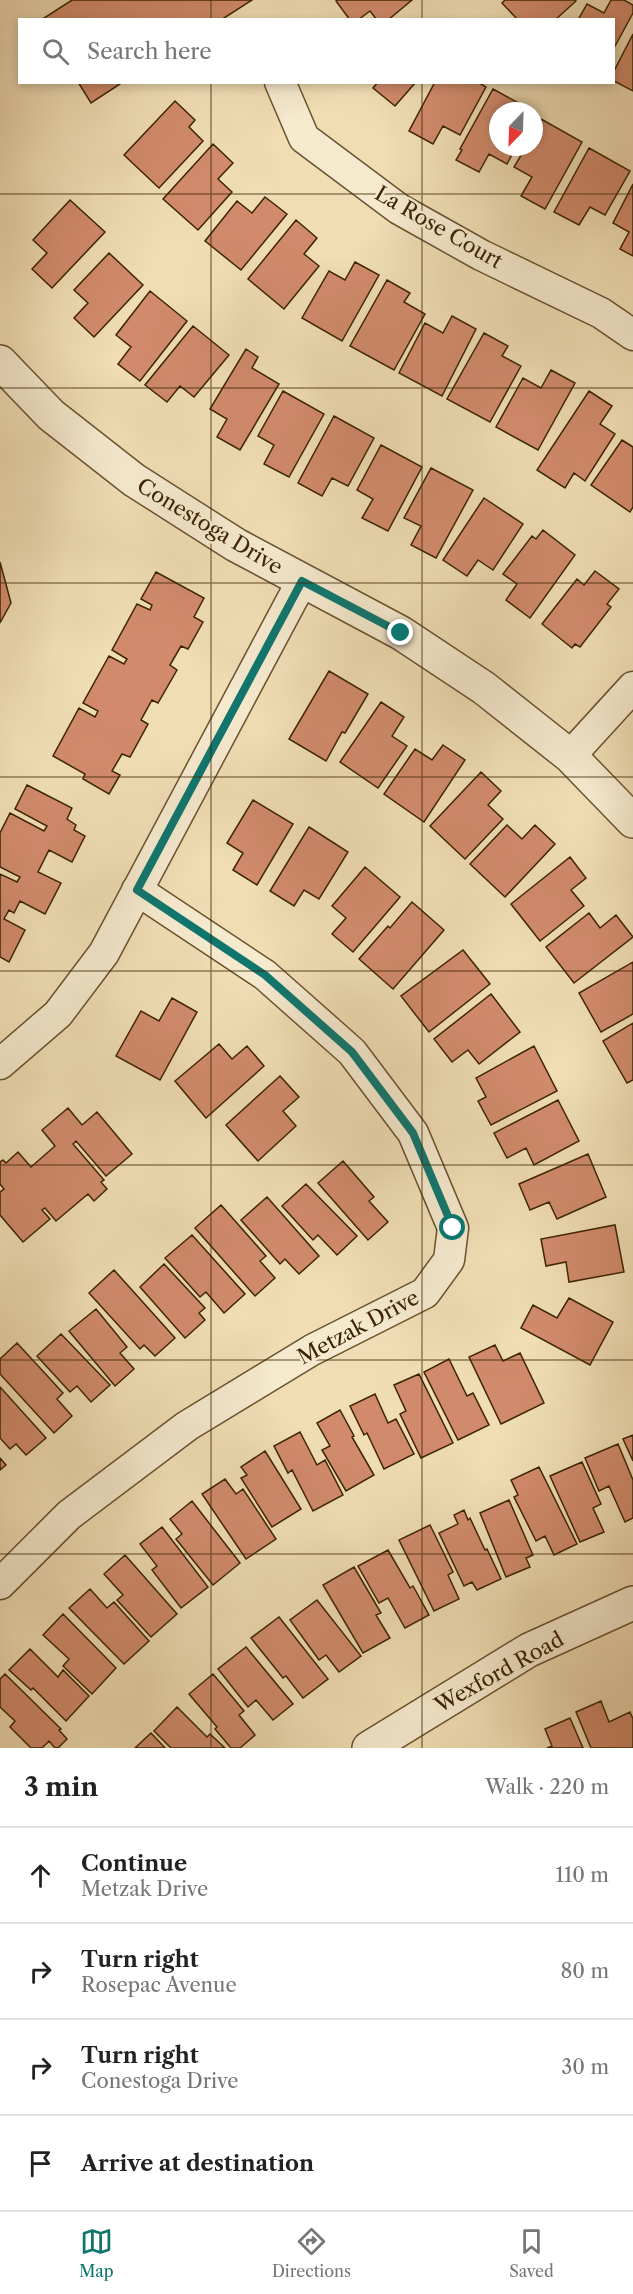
<!DOCTYPE html>
<meta charset="utf-8">
<style>
body{margin:0;font-family:"Libre Caslon Text",serif;background:#f6f6f6;color:#222}
.compass{position:absolute;left:489px;top:102px;width:54px;height:54px;border-radius:50%;background:#fff;box-shadow:0 3px 9px #0003;rotate:203deg}
.stop{position:absolute;width:18px;height:18px;margin:-14px;border:4px solid #0f766e;border-radius:50%;background:#fff}
.stop.end{background:#0f766e;border-color:#fff;box-shadow:0 2px 6px #0008}
.list{margin:0;padding:0;list-style:none}
h2{display:flex;justify-content:space-between;align-items:center;height:78px;margin:0;padding:0 24px;font-size:26px}
h2 small{font-size:20px;font-weight:400;color:#767676}
.list li{display:grid;grid-template-columns:39px 1fr auto;gap:18px;align-items:center;box-sizing:border-box;height:96px;padding:0 24px;border-top:2px solid #e0e0e0}
.list b{display:block;font-size:22px;white-space:nowrap}
.list p{margin:0;font-size:20px;white-space:nowrap;color:#767676}
.list em{font-size:20px;font-style:normal;color:#767676}
.icon{flex:none;width:33px;height:33px;fill:none;stroke:currentColor;stroke-width:2;stroke-linecap:round;stroke-linejoin:round}
.map{position:relative;flex:none;width:633px;height:1748px;overflow:hidden}
.search{position:absolute;background:#fff;box-shadow:0 3px 9px #0003;left:18px;right:18px;top:18px;height:66px;display:flex;align-items:center;gap:15px;box-sizing:border-box;padding:0 21px;border-radius:0px;color:#767676;font-size:22px}
.sheet{height:462px;background:#fff}
nav{display:flex;justify-content:space-around;align-items:center;box-sizing:border-box;height:84px;border-top:2px solid #e0e0e0;background:#fff;font-size:16px;color:#767676}
nav a{display:grid;justify-items:center;gap:3px}
nav .on{color:#0f766e}
.map>svg:first-child{display:block}
.building{fill:#d18b6c;stroke:#3c2403;stroke-width:1.5}
.lines{fill:none;stroke-linecap:round;stroke-linejoin:round}
.minor-casing{stroke:#69522f;stroke-width:33}
.tertiary-casing{stroke:#69522f;stroke-width:36}
.minor{stroke:#f5e9ce;stroke-width:30}
.tertiary{stroke:#f5e9ce;stroke-width:33}
.route{stroke:#0f766e;stroke-width:8}
.grid{fill:none;stroke:#3c2403;stroke-width:1.5;stroke-opacity:0.55}
.labels{text-anchor:middle;dominant-baseline:central;stroke-width:5;stroke-linejoin:round;paint-order:stroke}
.street-label{font-size:21px;fill:#3c2403;stroke:#f5e9ce}
</style>
<div class="map">
<svg width="633" height="1748" viewBox="0 0 633 1748">
<rect width="100%" height="100%" fill="#f0ddb4"/>
<filter id="stains"><feTurbulence type="fractalNoise" baseFrequency=".00333" numOctaves="4"/><feColorMatrix values="0 0 0 0 .2 0 0 0 0 .09 0 0 0 0 .02 0 0 0 .5 -.17"/></filter>
<radialGradient id="worn" r=".72"><stop offset=".6" stop-color="#630" stop-opacity="0"/><stop offset="1" stop-color="#630" stop-opacity=".3"/></radialGradient>
<path class="building" d="M72 0H252L221 20H41Z
M338 0H412L388 20H377L370 11 358 20H350L336 1Z
M505 0H575L576 1 555 20H518L502 3Z
M611 0H624L633 5V13L614 48V20H578L587 4 604 13Z
M633 34V91L614 81V71Z
M78 82H123L91 103Z
M378 82H416L395 106 373 88Z
M435 82H478L486 87 460 135 443 126 433 144 409 131Z
M493 89 533 111H498V147H516L507 164 489 154 479 172 456 160 462 150 460 149Z
M175 101 195 120 189 127 203 141 159 188 124 155Z
M541 119 582 142 545 209 521 196 532 177 514 167 526 147H534V132Z
M213 144 233 163 218 179 232 192 198 230 163 199Z
M589 148 630 171 605 215 590 207 579 225 554 212Z
M633 184V256L620 249 629 232 613 223Z
M265 197 287 214 241 270 205 241 237 201 252 213Z
M70 200 105 232 52 288 32 269 47 253 33 240Z
M296 220 317 238 304 254 319 266 284 309 248 279Z
M109 253 143 285 94 337 74 318 88 303 74 290Z
M355 262 379 275 342 341 302 318 329 271 345 280Z
M387 280 410 293 404 302 425 314 394 370 350 346Z
M150 291 187 321 140 381 118 364 131 347 116 335Z
M452 316 476 329 442 396 399 373 425 323 443 333Z
M193 326 229 355 194 397 180 386 167 402 145 385Z
M484 333 508 346 502 356 521 366 490 422 447 399Z
M246 349 258 357 252 368 279 384 240 450 217 437 227 419 210 409Z
M551 370 575 383 538 450 496 427 523 378 541 388Z
M283 391 324 414 289 477 264 464 274 445 258 436Z
M589 391 612 406 600 424 615 434 585 481 574 473 565 488 537 470Z
M334 416 374 438 348 486 332 478 322 496 298 483Z
M622 440 633 447V507L630 512 591 485Z
M381 445 422 467 388 531 362 518 373 499 357 490Z
M431 468 473 490 436 558 411 545 421 526 404 518Z
M484 498 523 524 493 570 478 560 467 576 443 560Z
M543 530 575 555 530 618 506 600 517 584 503 574 532 536 536 539Z
M0 562 11 603 0 623Z
M595 571 619 589 607 604 611 607 580 647 575 644 572 648 542 624 577 579 584 585Z
M156 572 204 598 194 617 203 622 188 649 181 646 170 665 177 670 158 703 152 700 141 720 148 724 130 757 122 754 112 771 120 775 109 794 83 779 85 774 53 756 79 708 95 717 98 711 83 703 109 656 124 664 127 659 112 650 137 604 150 610 152 605 141 599Z
M329 671 368 694 345 733 342 732 326 761 289 739Z
M381 702 404 717 392 736 407 746 378 788 340 762Z
M443 745 465 760 424 822 384 794 415 749 432 760Z
M481 772 501 791 488 805 503 819 465 859 430 826Z
M27 785 72 808 67 819 76 825 74 830 85 836 72 862 49 850 38 872 61 883 45 914 20 901 14 913 9 910 4 919 25 930 9 962 0 957V874L17 882 20 877 0 867V833L10 813 44 831 47 826 15 809Z
M253 800 293 824 257 885 233 870 243 853 227 843Z
M507 825 522 839 535 825 555 844 505 897 470 864Z
M309 827 348 852 319 899 304 890 294 906 270 891Z
M570 857 586 878 571 890 584 906 540 941 511 904Z
M365 867 400 897 353 952 332 934 346 918 332 906Z
M412 902 444 930 393 989 359 959 388 926 390 928Z
M589 913 600 928 616 915 633 937 574 983 546 947Z
M463 950 490 984 429 1032 401 996Z
M633 962V1014L601 1032 579 993Z
M491 994 520 1032 479 1064 468 1050 452 1062 434 1039Z
M172 998 197 1012 160 1080 116 1056 141 1011 159 1021Z
M633 1023V1080L627 1083 603 1041Z
M219 1044 232 1059 247 1046 264 1066 206 1118 175 1081Z
M534 1046 557 1091 491 1125 478 1101 486 1097 476 1078Z
M280 1076 299 1097 283 1111 296 1126 258 1161 226 1125Z
M558 1100 579 1141 534 1165 526 1148 507 1158 494 1133Z
M68 1108 82 1125 97 1112 132 1154 106 1176 76 1141 73 1144 104 1180 101 1182 107 1189 94 1201 88 1194 56 1221 45 1208 42 1210 50 1219 23 1242 0 1215V1192L4 1189 0 1184V1162L3 1160 6 1163 18 1152 31 1167 55 1146 42 1130Z
M588 1154 606 1197 557 1219 549 1202 530 1210 519 1184Z
M343 1161 374 1197 369 1201 388 1222 368 1240 318 1183Z
M306 1184 357 1236 337 1255 318 1235 313 1240 282 1206Z
M267 1197 319 1256 299 1274 285 1259 280 1264 241 1220Z
M221 1205 266 1256 260 1261 275 1278 255 1296 195 1228Z
M615 1225 624 1272 569 1282 566 1262 546 1266 541 1239Z
M192 1235 245 1294 224 1313 206 1292 200 1297 165 1258Z
M164 1264 205 1308 199 1313 205 1320 185 1338 140 1287Z
M114 1270 175 1338 155 1356 144 1345 140 1349 89 1293Z
M569 1298 613 1322 590 1365 521 1328 533 1305 557 1318Z
M96 1309 127 1347 120 1353 134 1369 115 1386 69 1331Z
M61 1334 110 1385 91 1402 77 1386 70 1392 37 1356Z
M17 1343 63 1393 57 1399 72 1416 54 1433 0 1374V1359Z
M495 1345 503 1361 520 1353 544 1403 501 1424 469 1357Z
M449 1359 467 1396 473 1393 489 1425 458 1440 424 1372Z
M419 1374 453 1443 421 1458 400 1414 406 1411 394 1385Z
M0 1387 46 1438 26 1455 16 1444 10 1449 0 1438Z
M375 1394 388 1423 396 1419 414 1454 384 1469 367 1433 364 1435 350 1406Z
M340 1410 354 1436 352 1437 374 1475 346 1491 322 1450 330 1446 317 1423Z
M300 1432 317 1465 325 1460 343 1495 313 1511 292 1470 288 1473 274 1446Z
M633 1435V1461L623 1439Z
M618 1444 633 1480V1518L625 1522 609 1486 599 1491 585 1458Z
M265 1451 301 1509 272 1527 241 1478 247 1475 241 1467Z
M0 1458 6 1465 0 1470Z
M582 1462 601 1504 593 1508 604 1532 580 1542 550 1476Z
M539 1467 577 1544 554 1555 545 1536 536 1541 514 1497 518 1495 511 1480Z
M225 1479 236 1494 243 1489 276 1539 246 1559 202 1494Z
M509 1500 533 1555 526 1558 530 1567 506 1577 480 1513Z
M192 1501 240 1563 213 1585 176 1539 182 1534 170 1519Z
M464 1510 468 1520 470 1518 485 1550 487 1549 501 1579 477 1590 472 1582 464 1586 439 1533 458 1524 454 1515Z
M430 1525 453 1572 448 1575 459 1599 434 1611 399 1540Z
M162 1527 208 1587 181 1608 152 1570 157 1566 140 1544Z
M388 1550 410 1588 413 1586 429 1615 405 1628 388 1598 379 1603 358 1566Z
M125 1555 177 1614 151 1637 117 1600 123 1595 104 1574Z
M354 1567 381 1613 376 1615 390 1638 363 1653 323 1585Z
M90 1589 107 1608 114 1602 149 1641 124 1664 69 1608Z
M317 1600 361 1656 339 1672 326 1655 319 1660 290 1620Z
M63 1614 116 1668 92 1694 63 1666 69 1659 43 1635Z
M279 1617 328 1679 303 1698 286 1676 283 1678 251 1638Z
M246 1647 293 1704 273 1720 256 1700 248 1707 218 1669Z
M30 1649 58 1677 63 1670 89 1696 66 1721 33 1688 31 1690 9 1670Z
M5 1674 61 1729 59 1730 67 1739 58 1748H55L49 1741 42 1748H31L10 1727 15 1721 0 1707V1679Z
M213 1674 244 1711 239 1715 255 1735 240 1748H231L215 1729 217 1727 189 1694Z
M601 1701 609 1722 630 1712 633 1719V1748H591L576 1712Z
M177 1707 207 1737 210 1734 225 1748H171L154 1731Z
M570 1718 583 1748H547L552 1746 545 1729Z
M151 1733 165 1748H135Z"/>
<g class="lines">
<g class="minor-casing">
<path id="minor" d="M280 82 304 138 399 209 481 255 601 313 633 335
M570 756 633 687
M0 1064 58 1014 104 953 302 581
M0 1584 69 1515 187 1426 312 1350 425 1293 449 1260 453 1228 413 1133 352 1052 265 975 137 890"/>
</g>
<g class="tertiary-casing">
<path id="tertiary" d="M0 362 51 415 134 480 236 545 401 633 484 688 570 756 633 821
M369 1748 529 1650 633 1603"/>
</g>
<use href="#minor" class="minor"/>
<use href="#tertiary" class="tertiary"/>
</g>
<g class="lines">
<path class="route" d="M401 633 302 581 137 890 265 975 352 1052 413 1133 453 1228"/>
</g>
<path class="grid" d="M211 0V20M422 0V20M211 82V1748M422 82V1748M0 194H633M0 388H633M0 583H633M0 777H633M0 971H633M0 1165H633M0 1360H633M0 1554H633"/>
<g class="labels">
<g class="street-label">
<text transform="translate(439 227) rotate(30)">La Rose Court</text>
<text transform="translate(210 526) rotate(31)">Conestoga Drive</text>
<text transform="translate(358 1327) rotate(-28)">Metzak Drive</text>
<text transform="translate(499 1672) rotate(-29)">Wexford Road</text>
</g>
</g>
<rect width="100%" height="100%" filter="url(#stains)"/>
<rect width="100%" height="100%" fill="url(#worn)"/>
</svg>
<svg class="compass" viewBox="-18 -18 36 36"><path d="M0-13l5 13h-10z" fill="#e53935"/><path d="M0 13l5-13h-10z" fill="#767676"/></svg>
<div class="stop" style="left:453px;top:1228px"></div>
<div class="stop end" style="left:401px;top:633px"></div>
<div class="search"><svg class="icon" aria-label="search" viewBox="0 0 24 24"><circle cx="10" cy="10" r="6"/><path d="M15 15l6 6"/></svg>Search here</div>
</div>
<section class="sheet">
<h2>3 min<small>Walk · 220 m</small></h2>
<ul class="list">
<li><svg class="icon" aria-label="ahead" viewBox="0 0 24 24"><path d="M12 20V5M6 11l6-6 6 6"/></svg><div><b>Continue</b><p>Metzak Drive</p></div><em>110 m</em></li>
<li><svg class="icon" aria-label="right" viewBox="0 0 24 24"><path d="M7 20v-9h11M14 6l5 5-5 5"/></svg><div><b>Turn right</b><p>Rosepac Avenue</p></div><em>80 m</em></li>
<li><svg class="icon" aria-label="right" viewBox="0 0 24 24"><path d="M7 20v-9h11M14 6l5 5-5 5"/></svg><div><b>Turn right</b><p>Conestoga Drive</p></div><em>30 m</em></li>
<li><svg class="icon" aria-label="arrive" viewBox="0 0 24 24"><path d="M6 21V4h12l-3 4 3 4H6"/></svg><div><b>Arrive at destination</b></div></li>
</ul>
</section>
<nav>
<a class="on"><svg class="icon" aria-label="map" viewBox="0 0 24 24"><path d="M3 6l6-2 6 2 6-2v14l-6 2-6-2-6 2zM9 4v14M15 6v14"/></svg>Map</a>
<a><svg class="icon" aria-label="directions" viewBox="0 0 24 24"><path d="M12 3l9 9-9 9-9-9zM9 14v-3h6M13 9l2 2-2 2"/></svg>Directions</a>
<a><svg class="icon" aria-label="saved" viewBox="0 0 24 24"><path d="M7 4h10v16l-5-4-5 4z"/></svg>Saved</a>
</nav>
